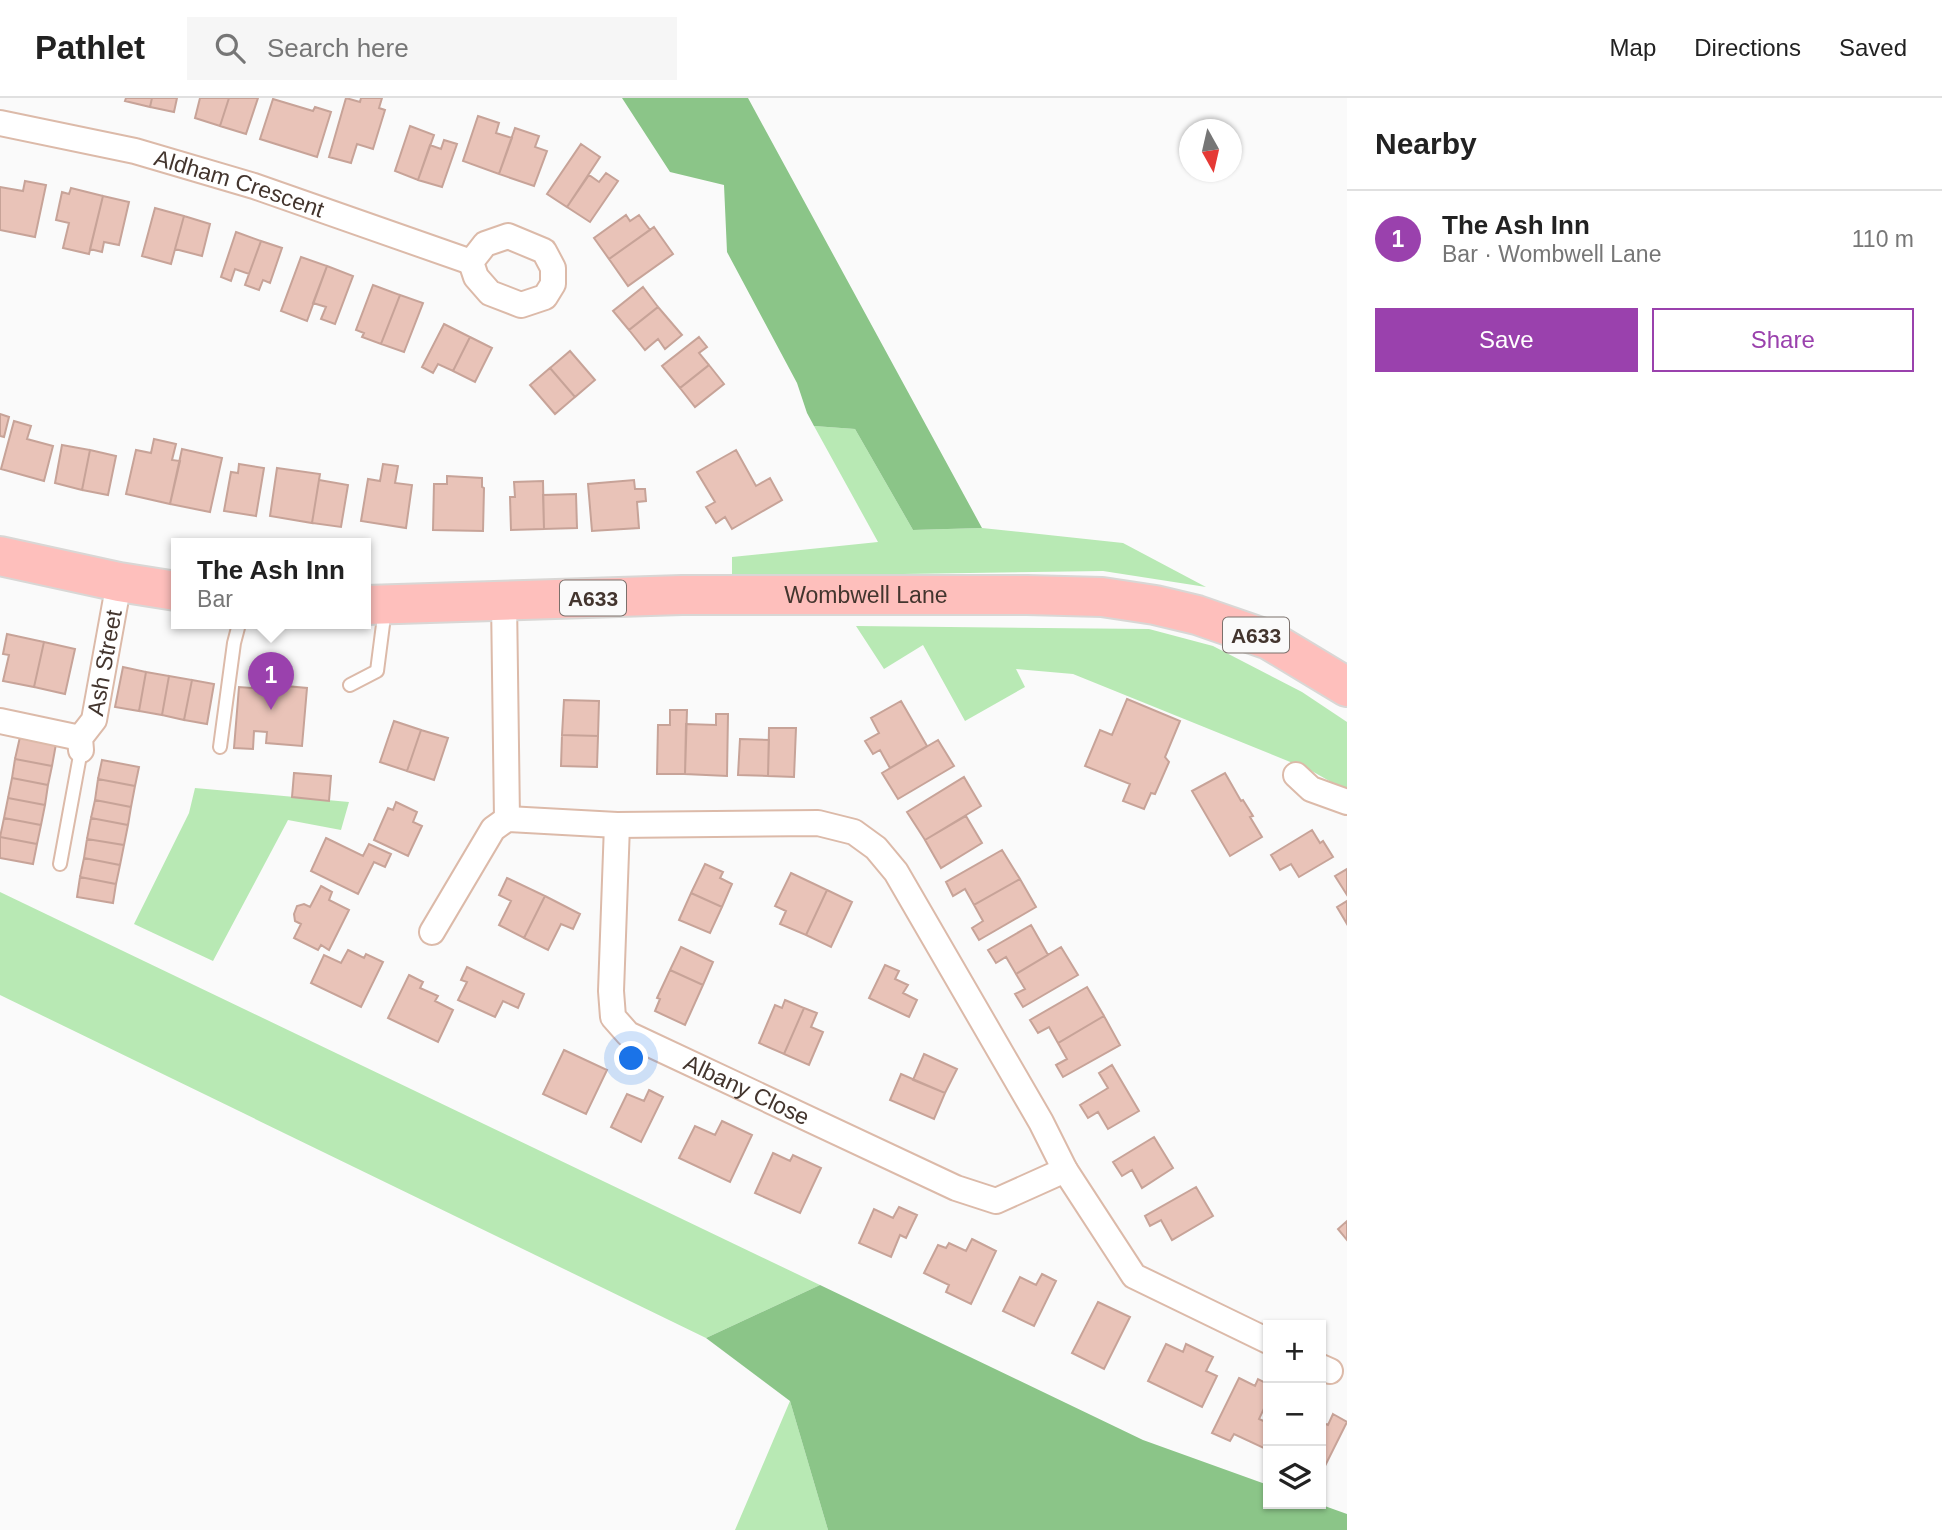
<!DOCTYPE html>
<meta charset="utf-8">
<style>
body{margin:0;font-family:Arial,sans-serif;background:#f6f6f6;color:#222}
.controls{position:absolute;right:21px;bottom:21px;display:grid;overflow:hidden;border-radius:0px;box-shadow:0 2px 5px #0004}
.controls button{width:63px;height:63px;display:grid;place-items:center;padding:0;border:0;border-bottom:2px solid #e0e0e0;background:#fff;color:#222;font:35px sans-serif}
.compass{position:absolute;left:1179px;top:21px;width:63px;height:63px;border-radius:50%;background:#fff;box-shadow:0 2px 5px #0004;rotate:172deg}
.you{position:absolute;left:632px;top:961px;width:24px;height:24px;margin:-18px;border:5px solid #fff;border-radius:50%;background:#1a73e8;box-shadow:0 0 0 10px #1a73e833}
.badge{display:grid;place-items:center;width:46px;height:46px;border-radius:50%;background:#9a41ad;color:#fff;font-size:23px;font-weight:700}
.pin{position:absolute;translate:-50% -58px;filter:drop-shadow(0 2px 4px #0008)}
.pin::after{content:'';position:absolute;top:37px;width:24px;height:21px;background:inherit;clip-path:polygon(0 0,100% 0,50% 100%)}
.popup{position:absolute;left:171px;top:440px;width:200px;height:91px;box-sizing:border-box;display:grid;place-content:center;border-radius:0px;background:#fff;filter:drop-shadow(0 2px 5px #0005);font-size:23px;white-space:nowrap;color:#767676}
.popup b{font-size:26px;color:#222}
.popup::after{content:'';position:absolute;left:50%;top:100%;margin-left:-14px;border:14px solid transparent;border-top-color:#fff}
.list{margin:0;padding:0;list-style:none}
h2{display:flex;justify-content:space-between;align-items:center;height:91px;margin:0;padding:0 28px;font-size:30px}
h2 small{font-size:23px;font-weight:400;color:#767676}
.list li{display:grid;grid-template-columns:46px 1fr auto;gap:21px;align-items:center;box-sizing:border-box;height:98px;padding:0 28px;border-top:2px solid #e0e0e0}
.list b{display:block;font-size:26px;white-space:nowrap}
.list p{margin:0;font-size:23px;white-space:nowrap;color:#767676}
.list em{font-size:23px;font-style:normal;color:#767676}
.actions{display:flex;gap:14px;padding:21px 28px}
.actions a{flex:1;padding:16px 0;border:2px solid #9a41ad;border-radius:0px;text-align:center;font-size:24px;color:#9a41ad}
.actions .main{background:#9a41ad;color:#fff}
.icon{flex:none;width:38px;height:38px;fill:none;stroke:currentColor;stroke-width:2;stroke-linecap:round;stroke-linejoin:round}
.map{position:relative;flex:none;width:1347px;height:1432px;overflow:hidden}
header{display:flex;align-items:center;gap:42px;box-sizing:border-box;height:98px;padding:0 35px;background:#fff;border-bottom:2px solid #e0e0e0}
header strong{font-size:33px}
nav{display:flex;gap:38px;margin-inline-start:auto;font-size:24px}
.search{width:490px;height:63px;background:#f6f6f6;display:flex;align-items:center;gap:18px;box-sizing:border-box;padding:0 24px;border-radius:0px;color:#767676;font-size:26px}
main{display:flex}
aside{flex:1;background:#fff}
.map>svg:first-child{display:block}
.green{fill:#b8e9b4}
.forest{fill:#8bc588}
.building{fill:#e9c3b8;stroke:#c7a398;stroke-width:2}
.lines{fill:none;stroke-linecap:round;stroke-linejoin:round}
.service-casing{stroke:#dcbaa9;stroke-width:16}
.minor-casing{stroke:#dcbaa9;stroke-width:28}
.primary-casing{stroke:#d9d7d5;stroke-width:42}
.service{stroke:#fff;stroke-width:12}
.minor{stroke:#fff;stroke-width:24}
.primary{stroke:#febfbc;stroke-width:38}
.labels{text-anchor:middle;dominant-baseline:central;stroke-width:5;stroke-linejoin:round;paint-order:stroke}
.shield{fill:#fafafa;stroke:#7a706b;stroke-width:2}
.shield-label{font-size:21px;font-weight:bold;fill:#43352e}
.street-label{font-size:23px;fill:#43352e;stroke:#fafafa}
</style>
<header>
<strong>Pathlet</strong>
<div class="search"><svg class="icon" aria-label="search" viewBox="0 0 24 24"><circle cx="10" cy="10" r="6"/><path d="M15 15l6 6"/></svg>Search here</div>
<nav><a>Map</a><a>Directions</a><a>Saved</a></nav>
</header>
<main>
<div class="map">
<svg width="1347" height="1432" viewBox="0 0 1347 1432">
<rect width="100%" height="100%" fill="#fafafa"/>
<path class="green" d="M814 328 855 331 913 432 982 430 1123 445 1206 489 1103 473 837 477 732 476V459L878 444Z
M856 528 1149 531 1213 548 1302 594 1347 624V693L1310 672 1073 576 1016 571 1025 589 965 623 923 547 884 571Z
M195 690 349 704 341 732 288 722 213 863 134 826 189 715Z
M0 794 820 1187 706 1240 0 897Z
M790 1303 828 1432H735Z"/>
<path class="forest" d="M622 0H748L982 430 913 432 855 331 814 328 807 315 797 285 727 154 724 87 670 74Z
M820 1187 1143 1342 1268 1387V1406H1319L1347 1416V1432H828L790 1303 706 1240Z"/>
<path class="building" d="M126 0H152L150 9 125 3Z
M152 0H177L174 14 150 9Z
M200 0H229L220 28 195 20Z
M229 0H258L246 36 220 28Z
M346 0 360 4 361 0H382L379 10 385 12 373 51 357 46 351 65 329 59Z
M273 1 313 13 315 9 331 14 317 59 260 41Z
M478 18 499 25 496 35 512 40 499 76 463 63Z
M410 28 434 37 418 82 395 73Z
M515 30 539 38 535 49 547 53 534 88 499 76Z
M444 42 457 46 442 89 418 82 430 47 441 51Z
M581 46 600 59 567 109 547 96Z
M606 75 618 83 590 124 567 109 589 77 599 84Z
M25 83 46 87 35 139 0 132V89L23 93Z
M71 90 103 98 89 156 63 150 69 125 56 122 62 94 69 96Z
M103 98 129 104 119 147 104 144 102 154 90 151Z
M155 110 184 118 171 166 142 158Z
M626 117 630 123 639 117 650 132 609 161 594 140Z
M184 118 210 126 202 158 175 151Z
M654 129 673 156 628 188 609 161Z
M236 134 261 143 249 176 235 171 231 183 221 179Z
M261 143 282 150 270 185 263 182 259 192 245 187Z
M301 159 327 168 307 223 281 213Z
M327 168 353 178 335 226 321 221 326 209 313 205Z
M373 187 400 197 381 246 362 239 364 235 356 232Z
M643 189 658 209 629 232 613 213Z
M400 197 423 205 404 254 381 246Z
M658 209 682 237 665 251 658 241 645 252 629 232Z
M444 226 470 239 453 273 438 266 433 275 422 269Z
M470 239 492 250 475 284 453 273Z
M699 239 707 249 699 255 709 267 680 290 662 268Z
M570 253 595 282 575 299 550 270Z
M709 267 724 286 695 309 680 290Z
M550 270 575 299 555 316 530 287Z
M0 316 9 319 4 339 0 338Z
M14 323 31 328 27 341 53 348 44 383 1 371Z
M154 341 176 346 172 362 180 363 170 406 126 396 136 352 151 355Z
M62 347 90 352 82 392 55 385Z
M182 351 222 360 210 414 170 406Z
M90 352 116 358 108 397 82 392Z
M736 352 756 388 770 380 782 402 732 431 725 419 716 425 706 409 715 404 697 374Z
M239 366 264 370 256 418 224 413 231 374 238 375Z
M383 366 398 368 395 385 412 387 406 430 361 423 368 381 380 383Z
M277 370 320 376 312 425 270 418Z
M447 378 482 380V389L484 390 483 433 433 432 434 386H447Z
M319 382 348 387 341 429 312 425Z
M634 382 635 391H645L646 403 637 404 639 430 592 433 588 386Z
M543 383 544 431 511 432 510 399H515L514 384Z
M576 396 577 430 544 431 543 397Z
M7 536 44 544 34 589 3 583 9 557 3 556Z
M44 544 75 551 65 596 34 589Z
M123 569 146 574 139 613 115 609Z
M146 574 169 578 162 617 139 613Z
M169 578 192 582 184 622 162 617Z
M192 582 214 586 207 626 184 622Z
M253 582 286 585V588L307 590 302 648 266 645 267 634 254 633 253 651 234 650 239 589 252 590Z
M1127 601 1180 623 1165 659 1169 664 1155 696 1151 695 1144 711 1123 703 1130 686 1085 668 1100 632 1112 637Z
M564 602 599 603 598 638 562 637Z
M901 603 927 648 890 670 880 652 873 656 865 643 879 635 871 620Z
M670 612H687L685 676H657L658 627H670Z
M716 616H728L727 678 685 676 686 626 716 627Z
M394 623 421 632 407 673 380 664Z
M769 630H796L794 679 768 678Z
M421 632 448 640 434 682 407 673Z
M562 637 598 638 597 669 561 668Z
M20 639 56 646 52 668 15 661Z
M740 641 769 642 768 678 738 677Z
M938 642 954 668 898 701 882 675Z
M15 661 52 668 48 687 12 680Z
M102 662 139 669 135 688 98 681Z
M294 675 331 678 329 703 292 699Z
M1225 675 1241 703 1243 702 1253 718 1250 719 1262 739 1230 758 1192 693Z
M964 679 981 708 925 742 907 714Z
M12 680 48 687 45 707 8 700Z
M98 681 135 688 131 709 95 702Z
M8 700 45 707 41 727 4 720Z
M95 702 131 709 128 727 91 720Z
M396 704 417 714 413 724 422 728 408 758 374 742 388 710 393 712Z
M966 718 982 745 941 770 925 742Z
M4 720 41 727 37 746 0 739Z
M91 720 128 727 124 747 87 741Z
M1312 732 1320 745 1323 743 1333 759 1299 779 1291 766 1280 772 1271 757Z
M0 739 37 746 33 766 0 760Z
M326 740 363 758 369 746 391 756 385 769 374 764 358 796 311 773Z
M87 741 124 747 120 767 84 760Z
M1002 752 1020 781 974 807 965 791 953 798 946 784Z
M84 760 120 767 116 786 80 779Z
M705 766 723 774 720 780 732 786 722 809 691 795Z
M1347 771V797L1335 778Z
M791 775 827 792 806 837 780 826 786 813 775 808Z
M80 779 116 786 113 805 77 799Z
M507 780 545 798 524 840 499 827 511 803 499 797Z
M1020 781 1036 809 979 842 972 830 983 823 974 807Z
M321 788 332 794 329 802 349 812 329 852 321 847 318 852 294 840 301 826 295 823 294 816 297 808 304 806 310 809Z
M827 792 852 804 831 849 806 837Z
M691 795 722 809 710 835 679 822Z
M545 798 580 816 573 831 561 826 548 852 524 840Z
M1347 803V826L1337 809Z
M1031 827 1048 857 1016 876 1006 859 996 865 988 852Z
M681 849 713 864 703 887 670 872Z
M1061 849 1078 877 1023 909 1015 896 1025 891 1016 876Z
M348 852 364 860 366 856 383 864 361 909 311 885 324 857 341 865Z
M885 867 899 873 895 881 908 887 903 895 917 902 909 919 869 900Z
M467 869 524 896 518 910 503 903 495 919 458 902 467 884 461 882Z
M670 872 703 887 685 927 655 913 660 901 657 900Z
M409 877 423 884 420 890 438 898 435 903 453 912 438 944 388 920Z
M1087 889 1104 918 1058 945 1049 929 1038 935 1030 922Z
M785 902 804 910 784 956 759 945 775 907 782 910Z
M804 910 817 915 811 929 823 934 809 967 784 956Z
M1104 918 1120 947 1063 979 1056 967 1067 961 1058 945Z
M564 952 607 972 586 1016 543 996Z
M924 956 957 971 945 995 913 982Z
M1112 967 1139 1013 1108 1031 1098 1014 1088 1020 1080 1007 1108 990 1099 975Z
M901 976 945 995 934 1021 890 1002Z
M649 992 663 999 641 1044 611 1029 627 996 644 1003Z
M722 1023 752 1037 730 1084 679 1060 695 1028 715 1037Z
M1154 1039 1173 1070 1142 1090 1132 1072 1122 1078 1113 1064Z
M773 1055 790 1063 793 1057 821 1070 800 1115 755 1095Z
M1196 1089 1213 1118 1172 1142 1161 1122 1150 1128 1145 1118Z
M899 1109 917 1117 906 1140 900 1137 891 1159 859 1145 874 1111 893 1120Z
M1347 1123V1142L1338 1131Z
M972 1141 996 1153 971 1206 946 1194 949 1187 924 1175 938 1147 946 1150 949 1145 966 1153Z
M1042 1176 1056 1183 1034 1228 1003 1213 1020 1179 1036 1187Z
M1098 1204 1130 1219 1104 1271 1072 1255Z
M1166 1246 1183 1254 1186 1246 1213 1259 1206 1273 1217 1278 1202 1309 1148 1283Z
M1239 1280 1255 1288 1258 1281 1268 1286V1302L1259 1321 1268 1325V1352L1234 1336 1230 1343 1212 1335Z
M1333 1316 1347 1324 1325 1368 1321 1366V1324L1328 1327Z"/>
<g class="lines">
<g class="service-casing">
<path id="service" d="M350 587 377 573 385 511
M220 649 234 545 239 526
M60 766 81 652"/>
</g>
<g class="minor-casing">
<g id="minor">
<path id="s1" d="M0 25 135 53 254 88 471 164"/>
<path d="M508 138 544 153 553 170V186L545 199 521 207 490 195 476 179 471 164 485 146Z"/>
<path d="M504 502 507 721"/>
<path d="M0 623 80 640"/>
<path id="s2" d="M81 652 80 640 94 622 119 484"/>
<path d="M1296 677 1311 691 1347 704"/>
<path id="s3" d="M617 727 611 893 613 919 628 936 956 1090 996 1103 1065 1072"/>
<path d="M432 834 493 731 507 721 617 727 818 725 854 734 876 750 896 774 1041 1024 1065 1072 1134 1178 1268 1243"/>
<path d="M1321 1269 1330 1273"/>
</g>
</g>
<g class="primary-casing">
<g id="primary">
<path d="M0 458 119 484 176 493"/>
<path id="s4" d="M366 507 682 497H1027L1102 499 1155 507 1197 517 1269 542 1347 589"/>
</g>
</g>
<use href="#service" class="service"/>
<use href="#minor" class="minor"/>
<use href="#primary" class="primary"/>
</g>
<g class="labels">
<g class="shield">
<rect x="560" y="482.5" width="66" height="35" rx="5"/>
<rect x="1223" y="519.5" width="66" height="35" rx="5"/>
</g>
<g class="shield-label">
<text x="593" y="500">A633</text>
<text x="1256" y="537">A633</text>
</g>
<g class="street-label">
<text stroke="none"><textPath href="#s1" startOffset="247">Aldham Crescent</textPath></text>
<text stroke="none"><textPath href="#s4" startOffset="500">Wombwell Lane</textPath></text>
<text stroke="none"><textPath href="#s2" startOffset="93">Ash Street</textPath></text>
<text stroke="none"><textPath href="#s3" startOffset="346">Albany Close</textPath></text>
</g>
</g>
</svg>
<div class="controls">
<button>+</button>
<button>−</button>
<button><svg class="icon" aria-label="layers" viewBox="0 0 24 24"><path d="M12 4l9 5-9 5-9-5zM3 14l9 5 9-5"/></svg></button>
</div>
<svg class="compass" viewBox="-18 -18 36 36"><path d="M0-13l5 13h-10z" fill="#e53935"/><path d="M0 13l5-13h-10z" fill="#767676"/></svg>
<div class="you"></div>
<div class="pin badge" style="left:271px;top:612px">1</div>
<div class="popup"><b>The Ash Inn</b>Bar</div>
</div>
<aside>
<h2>Nearby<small></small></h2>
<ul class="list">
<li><span class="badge">1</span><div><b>The Ash Inn</b><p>Bar · Wombwell Lane</p></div><em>110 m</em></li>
</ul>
<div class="actions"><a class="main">Save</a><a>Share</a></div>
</aside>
</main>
